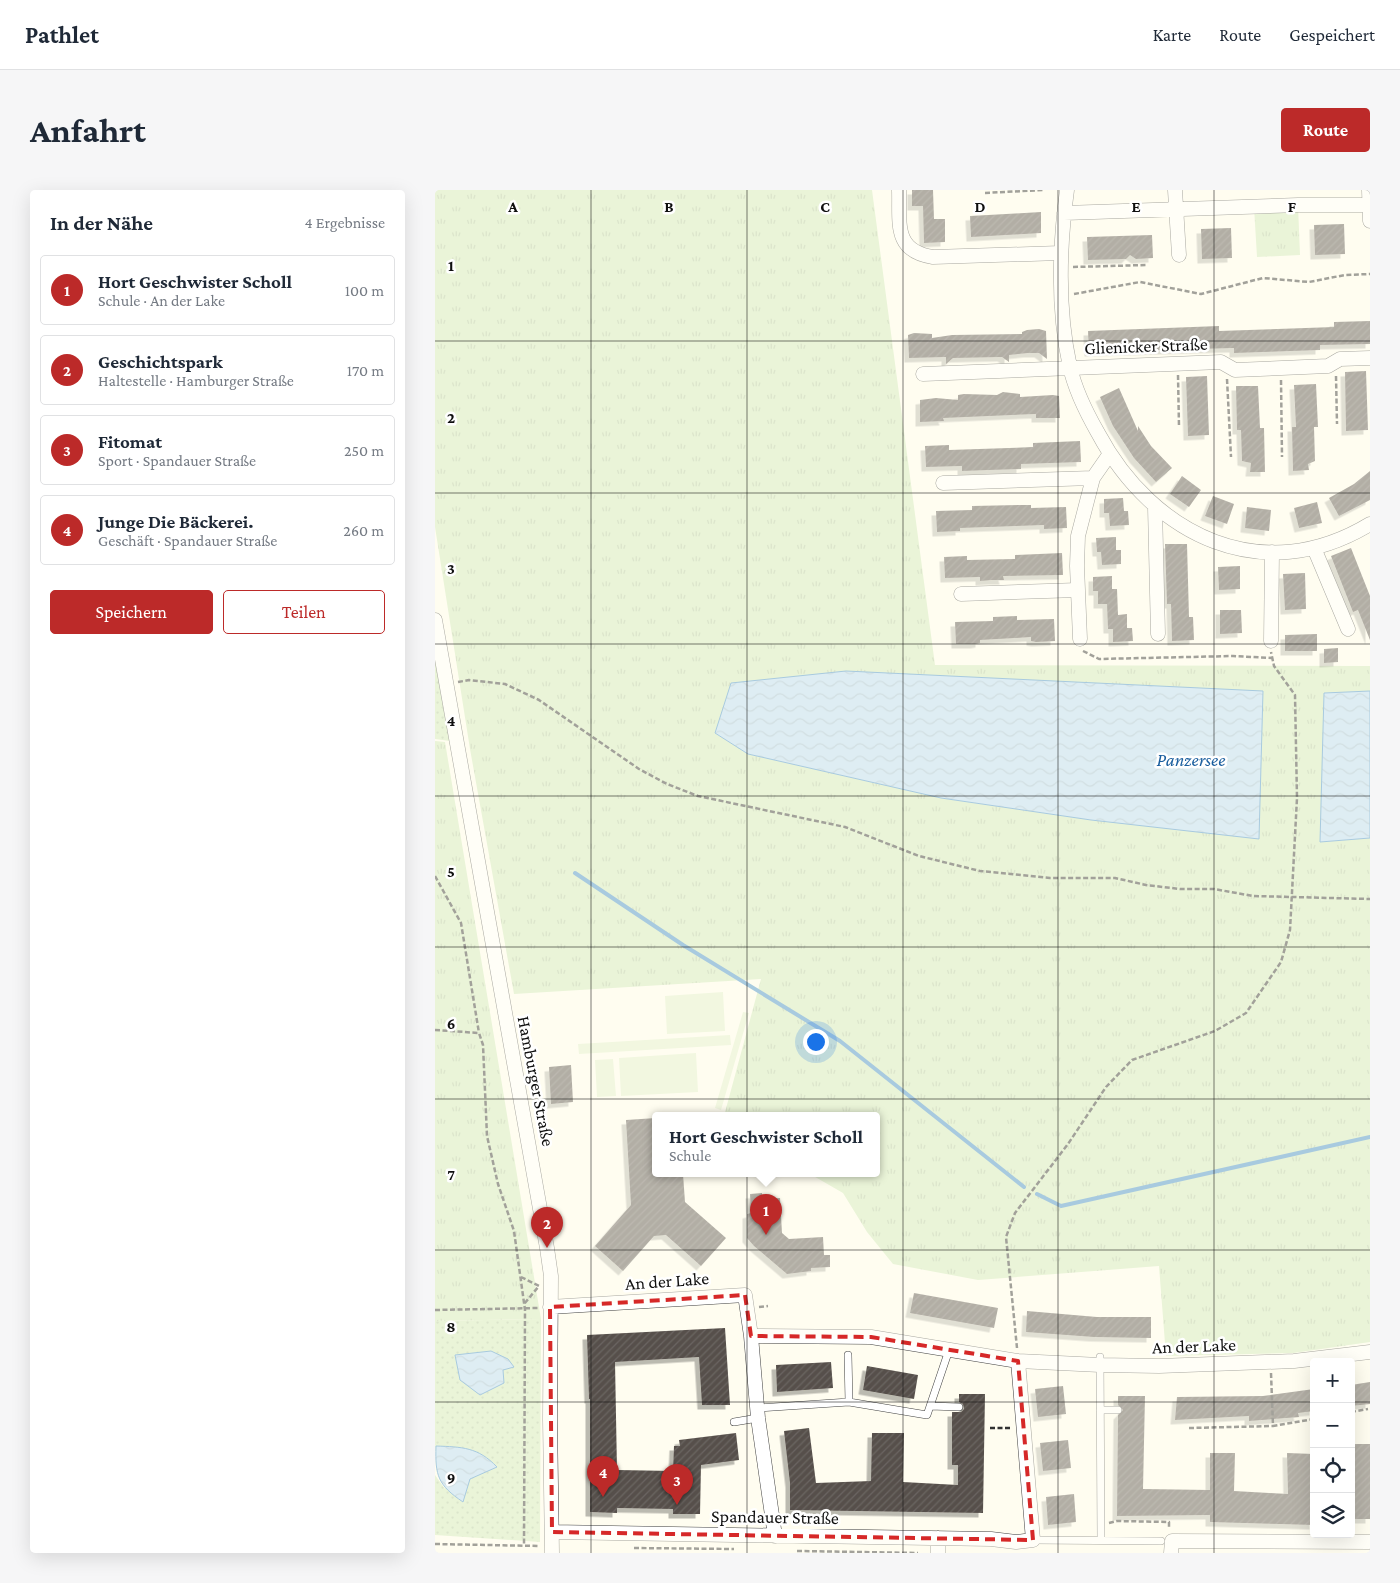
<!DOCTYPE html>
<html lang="de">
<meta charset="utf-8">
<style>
body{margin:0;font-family:"Crimson Pro",serif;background:#f6f6f7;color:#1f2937}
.controls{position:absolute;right:15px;bottom:15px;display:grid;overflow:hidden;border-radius:5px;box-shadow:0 5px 20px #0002}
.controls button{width:45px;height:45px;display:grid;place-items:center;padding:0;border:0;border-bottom:1px solid #e0e1e3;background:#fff;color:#1f2937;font:25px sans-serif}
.you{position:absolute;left:380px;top:851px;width:18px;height:18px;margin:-12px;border:4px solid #fff;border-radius:50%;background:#1a73e8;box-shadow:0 0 0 8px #1a73e833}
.badge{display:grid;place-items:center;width:32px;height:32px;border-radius:50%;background:#bc2a29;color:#fff;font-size:16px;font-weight:700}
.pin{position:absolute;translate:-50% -41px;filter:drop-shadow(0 1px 2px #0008)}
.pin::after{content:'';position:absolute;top:26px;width:18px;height:15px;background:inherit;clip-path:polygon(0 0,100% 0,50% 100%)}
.popup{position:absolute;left:217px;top:922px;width:228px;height:65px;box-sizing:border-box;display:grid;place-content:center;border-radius:5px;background:#fff;filter:drop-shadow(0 1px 4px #0005);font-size:16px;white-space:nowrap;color:#747a83}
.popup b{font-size:19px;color:#1f2937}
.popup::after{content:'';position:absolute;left:50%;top:100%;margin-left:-10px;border:10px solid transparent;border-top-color:#fff}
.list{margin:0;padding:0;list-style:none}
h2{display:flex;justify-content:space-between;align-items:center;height:65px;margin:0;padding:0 20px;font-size:21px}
h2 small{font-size:16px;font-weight:400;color:#747a83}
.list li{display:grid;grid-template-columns:32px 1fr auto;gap:15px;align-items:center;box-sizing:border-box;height:70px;margin:0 10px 10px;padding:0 10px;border:1px solid #e0e1e3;border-radius:5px}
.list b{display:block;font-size:19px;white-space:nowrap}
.list p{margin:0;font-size:16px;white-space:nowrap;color:#747a83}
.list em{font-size:16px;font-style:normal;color:#747a83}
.actions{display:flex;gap:10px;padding:15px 20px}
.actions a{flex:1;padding:11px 0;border:1px solid #bc2a29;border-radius:5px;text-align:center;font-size:18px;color:#bc2a29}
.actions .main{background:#bc2a29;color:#fff}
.icon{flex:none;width:28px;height:28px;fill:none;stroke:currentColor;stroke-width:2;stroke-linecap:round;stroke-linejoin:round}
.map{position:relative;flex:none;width:935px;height:1363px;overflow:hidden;border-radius:5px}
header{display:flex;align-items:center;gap:30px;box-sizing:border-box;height:70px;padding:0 25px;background:#fff;border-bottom:1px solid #e0e1e3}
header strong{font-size:24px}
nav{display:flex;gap:28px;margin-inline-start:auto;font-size:18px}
.intro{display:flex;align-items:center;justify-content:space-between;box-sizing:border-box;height:120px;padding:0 30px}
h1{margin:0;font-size:35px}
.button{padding:12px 22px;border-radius:5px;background:#bc2a29;color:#fff;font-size:18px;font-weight:700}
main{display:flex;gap:30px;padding:0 30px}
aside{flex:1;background:#fff;border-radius:5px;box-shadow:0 5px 20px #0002}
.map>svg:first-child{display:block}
.grass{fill:url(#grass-dots)}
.park{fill:url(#park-tufts);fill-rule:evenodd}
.pitch{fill:#e2f0cc}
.water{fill:url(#water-waves);stroke:#3f8cca}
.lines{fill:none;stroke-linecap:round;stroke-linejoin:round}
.stream{stroke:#3f8cca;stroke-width:4}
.building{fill:url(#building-hatch);filter:url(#shadow)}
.lane-casing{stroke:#424242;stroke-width:8}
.street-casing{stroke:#424242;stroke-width:15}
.path{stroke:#313131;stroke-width:2.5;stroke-dasharray:5 2.5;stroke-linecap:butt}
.lane{stroke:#fff;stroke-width:7}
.street{stroke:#fff;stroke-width:14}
.marked{fill:none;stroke:#d62828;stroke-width:4;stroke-dasharray:10 6;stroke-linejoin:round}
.grid{fill:none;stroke:#0f0f0f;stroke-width:1;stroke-opacity:0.55}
.labels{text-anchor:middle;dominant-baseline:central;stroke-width:5;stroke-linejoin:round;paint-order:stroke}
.street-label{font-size:18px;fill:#0f0f0f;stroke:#fff}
.water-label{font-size:19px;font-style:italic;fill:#1a5e9e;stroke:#fff}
.grid-label{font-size:16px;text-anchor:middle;font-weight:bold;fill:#0f0f0f;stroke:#fff;stroke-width:5;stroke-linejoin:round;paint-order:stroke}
</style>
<header>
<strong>Pathlet</strong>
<nav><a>Karte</a><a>Route</a><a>Gespeichert</a></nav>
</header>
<div class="intro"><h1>Anfahrt</h1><a class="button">Route</a></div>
<main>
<aside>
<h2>In der Nähe<small>4 Ergebnisse</small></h2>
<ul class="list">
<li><span class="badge">1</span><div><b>Hort Geschwister Scholl</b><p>Schule · An der Lake</p></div><em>100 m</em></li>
<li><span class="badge">2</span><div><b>Geschichtspark</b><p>Haltestelle · Hamburger Straße</p></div><em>170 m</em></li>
<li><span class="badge">3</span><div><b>Fitomat</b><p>Sport · Spandauer Straße</p></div><em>250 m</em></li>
<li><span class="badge">4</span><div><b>Junge Die Bäckerei.</b><p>Geschäft · Spandauer Straße</p></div><em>260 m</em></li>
</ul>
<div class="actions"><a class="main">Speichern</a><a>Teilen</a></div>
</aside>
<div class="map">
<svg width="935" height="1363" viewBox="0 0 935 1363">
<defs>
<pattern id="grass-dots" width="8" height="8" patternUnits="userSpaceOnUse" patternTransform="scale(1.25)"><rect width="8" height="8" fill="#d0e9ba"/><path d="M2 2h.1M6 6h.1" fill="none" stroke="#b1c79f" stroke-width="1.8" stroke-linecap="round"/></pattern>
<pattern id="park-tufts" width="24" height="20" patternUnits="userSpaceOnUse" patternTransform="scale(1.25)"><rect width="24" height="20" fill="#d0e9ba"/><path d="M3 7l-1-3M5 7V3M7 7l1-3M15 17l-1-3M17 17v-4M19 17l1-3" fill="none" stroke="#b1c79f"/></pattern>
<pattern id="water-waves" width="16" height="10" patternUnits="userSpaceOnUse" patternTransform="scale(1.25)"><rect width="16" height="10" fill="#b6daf5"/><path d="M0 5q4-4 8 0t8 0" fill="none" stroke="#9bbad1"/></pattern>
<pattern id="building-hatch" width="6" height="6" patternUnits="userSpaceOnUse" patternTransform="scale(1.25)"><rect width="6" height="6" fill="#57504b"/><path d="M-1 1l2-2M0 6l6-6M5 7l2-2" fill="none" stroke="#6a6561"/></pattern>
<filter id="shadow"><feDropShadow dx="-4.5" dy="4.5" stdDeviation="0" flood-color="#0004"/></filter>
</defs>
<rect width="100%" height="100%" fill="#fffdf0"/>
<path class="grass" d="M0 469 15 551 0 549Z
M106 1129 105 1352 0 1345V1285L10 1299 1 1256 0 1262V1131Z"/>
<path class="park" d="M0 0H437L500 475 935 476V501L889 503 885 652 935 648V1152L858 1163 731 1166 724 1076 543 1090 458 1074 432 1042 408 1003 375 984H441V926H289L326 789 79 804 35 559 0 337ZM280 543 824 648 656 630 506 608 313 564Z
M863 15 865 65 822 67 819 17Z
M0 551 10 552 106 1129 0 1131Z"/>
<path class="pitch" d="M288 802 290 841 232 844 230 806Z
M308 822 314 823 286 920 280 918Z
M295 845 296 855 144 864 143 854Z
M261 863 263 902 186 906 184 868Z
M178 869 181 906 162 907 160 870Z"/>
<path class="water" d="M411 481 828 501 824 649 656 630 506 608 313 564 280 543 296 493Z
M935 501V648L885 652 889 503Z
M56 1161 73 1169 79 1177 68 1180 69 1193 45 1205 25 1190 20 1165Z
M1 1256C27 1257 43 1257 62 1277L35 1289 28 1312C3 1295 0 1286 1 1256Z"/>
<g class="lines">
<path class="stream" d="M140 683 248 755 405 851 589 997
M602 1004 626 1016 935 947"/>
</g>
<path class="building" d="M477 0H498L499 29H510V52L489 53 488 16H477Z
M606 22V43L536 47 535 26Z
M909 34 910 64 880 65 879 35Z
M796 38 797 68 767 69 766 39Z
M717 45 718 68 701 69 695 65 691 69 653 70 652 47Z
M935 131V154L885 155V160L799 163V158L654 162 653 141 784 136V141L899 137V132Z
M604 139 611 141 612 169 604 163H593L574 165V172L567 167 518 168 511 174V167L474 168 473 145 479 143 497 144V148L517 145 587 144V142L592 140Z
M931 181 933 240 911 241 910 182Z
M772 186 774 245 753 246 751 187Z
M881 194 883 237H879L880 271 873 274 874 280 858 281 857 237H861L859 195Z
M801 196H823L825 238H829L830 282H815L816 273 807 271 806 240H802Z
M684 198 703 241V236L716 256 737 278 721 292 699 268 678 236 665 207Z
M568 202 585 204V207L618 205 624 206 625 228H601V224L508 228 509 231 485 232V210L501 208 523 210V205L529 204 562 205Z
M645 251 646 272 586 274V279L554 280 527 281V276L491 277 490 256 514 255V260L574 258 598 257V253Z
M935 281V310L904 326 894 308 919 294Z
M747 286 766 300 754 317 735 304Z
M778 306 799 314 792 334 770 326Z
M688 308 689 321H693L694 335 675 336 674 323H669V309Z
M882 312 887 333 864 338 859 318Z
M584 315H596V318L631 317 632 338 609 339V335L525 338V341L502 342 501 321 537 320V316Z
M812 317 836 320 834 341 810 338Z
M681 347V360H686V374L667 375 666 362H662L661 348Z
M730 354H752L754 427H758L759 450 737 451 736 414H732Z
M916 358 935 406V450L923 420 918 422 896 366Z
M627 363 628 385 568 386 569 390H557L545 391V387L510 388 509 367 532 366V370L580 369V365Z
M805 376V399L784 400 783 377Z
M870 383 871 419 850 420 848 384Z
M677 386V399H682L683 425 692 424V438H697L698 451 678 452V439H673L672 414H663V401H658V387Z
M785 420H806L807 443 785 444Z
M582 426V430L619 429 620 451 601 452 596 451V447L545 450V453L540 454H521L520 432 558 431V427Z
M882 444V461H850V445Z
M903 458V472L889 473V459Z
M136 875 138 912 116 914 114 877Z
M221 928V984H248L250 1012 291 1048 266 1076 231 1045 219 1046 188 1081 160 1056 196 1015 191 930Z
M327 1003V1009L345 1008 347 1043 354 1049 388 1047 389 1065H395V1077L376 1078V1081L352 1084 319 1056 312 1048V1024L316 1023 315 1004Z
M479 1103 563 1118 559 1138 475 1123Z
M592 1121 662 1127H716V1148L659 1147 591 1142Z
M290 1138 295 1215H267L264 1167 180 1172 182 1280 238 1281 239 1256H245L244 1250 301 1243 304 1270 266 1275 265 1324H238V1319L182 1318V1323L155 1322V1209H154L152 1145Z
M396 1172 398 1198 342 1202 341 1175Z
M432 1176 483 1185 479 1209 428 1200Z
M935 1192V1214L916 1216V1195Z
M628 1196 631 1224 603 1227 600 1199Z
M879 1199V1221L863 1223 864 1227 814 1231V1226L740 1230 742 1207 828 1206Z
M524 1204H550L548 1323 355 1320V1293L349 1241 374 1238 381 1293 436 1291 437 1243H469L468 1292 523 1295V1275H517V1222H526L529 1219 528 1214 524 1212Z
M683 1206H710L708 1299 775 1300V1263H800L799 1301 853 1304 852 1263 879 1264V1335L775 1332V1325L682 1326 683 1225 688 1220 683 1215Z
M633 1250 636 1278 608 1281 605 1253Z
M916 1254H935V1329H916Z
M639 1304 641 1332 613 1335 611 1307Z"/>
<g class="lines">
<g class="lane-casing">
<path id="lane" d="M413 1165 414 1212
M665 1167 666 1349
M495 1216 524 1217
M322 1218 414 1212 492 1225 514 1160
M665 1220H683
M299 1232 323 1228
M598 1350 726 1351"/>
</g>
<g class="street-casing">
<path id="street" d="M464 0C465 33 458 61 498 67L625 63
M632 0C624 59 622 118 635 177 640 200 651 222 663 243 718 346 828 399 935 334
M740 0 744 65
M934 0 935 31
M629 23 863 15H935
M488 184 786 172 800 180 893 176 905 169 935 168
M508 293 658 288
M720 317 723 444
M879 358 913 439
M526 404 643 400
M0 430 112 1058 116 1086 115 1229 117 1363
M645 449 642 376 643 346 658 288 674 265
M836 451 837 362
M115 1117 310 1105 316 1146 323 1228 340 1346
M316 1146 436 1147 583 1171 665 1175 724 1176 859 1171 935 1162
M117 1342 556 1349 581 1352 598 1350 583 1171
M503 1363V1348
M736 1363 737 1351 935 1352"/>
</g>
<path class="path" d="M550 3 609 0
M638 77 711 75
M639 104 705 92 766 104 828 88 874 92 910 85 935 84
M743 185 744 237
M901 186 902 234
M792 189 796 267
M846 190 847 267
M648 461 664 469 798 466 837 468
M23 492 34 490 70 494 104 510 204 579 232 594 263 606 410 637 484 666 545 681 615 688H680L711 695 745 699H779L818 706 935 709
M0 686 26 733 44 843
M0 840 44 843 48 855 52 946 63 994 79 1041 90 1120 89 1356
M86 1087 104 1096 89 1114
M324 1117 333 1116
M0 1120 103 1118
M582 1158 571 1047 580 1023 633 954 671 897 697 870 780 841 811 823 846 772 855 740 862 608 860 505 839 476 836 462
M836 1183 838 1236 879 1229
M916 1222 933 1219
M555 1238H577
M754 1238 838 1236
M674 1333 682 1331 734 1332V1338
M0 1354 104 1356
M199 1358 299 1359
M362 1361 483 1363"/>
<use href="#lane" class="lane"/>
<use href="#street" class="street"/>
</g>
<path d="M0 0H935V1363H0ZM310 1105 316 1146 436 1147 583 1171 598 1350 117 1342 115 1117Z" fill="#fffdf0" fill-opacity=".55" fill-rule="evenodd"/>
<path class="marked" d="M310 1105 316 1146 436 1147 583 1171 598 1350 117 1342 115 1117Z"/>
<path class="grid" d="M156 0V1363M312 0V1363M468 0V1363M623 0V1363M779 0V1363M0 151H935M0 303H935M0 454H935M0 606H935M0 757H935M0 909H935M0 1060H935M0 1212H879M916 1212H935"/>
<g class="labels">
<g class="street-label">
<text transform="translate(711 156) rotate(-2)">Glienicker Straße</text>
<text transform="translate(101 891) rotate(79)">Hamburger Straße</text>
<text transform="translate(232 1091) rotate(-4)">An der Lake</text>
<text transform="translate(759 1156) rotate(-2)">An der Lake</text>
<text transform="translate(340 1327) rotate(1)">Spandauer Straße</text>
</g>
<g class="water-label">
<text x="756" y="569">Panzersee</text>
</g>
</g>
<g class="grid-label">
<text x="78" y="22">A</text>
<text x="234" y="22">B</text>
<text x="390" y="22">C</text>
<text x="545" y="22">D</text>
<text x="701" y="22">E</text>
<text x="857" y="22">F</text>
<text x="16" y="81">1</text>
<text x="16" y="233">2</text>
<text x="16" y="384">3</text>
<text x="16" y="536">4</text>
<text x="16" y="687">5</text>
<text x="16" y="839">6</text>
<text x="16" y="990">7</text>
<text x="16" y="1142">8</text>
<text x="16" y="1293">9</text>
</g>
</svg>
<div class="controls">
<button>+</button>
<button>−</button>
<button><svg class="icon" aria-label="locate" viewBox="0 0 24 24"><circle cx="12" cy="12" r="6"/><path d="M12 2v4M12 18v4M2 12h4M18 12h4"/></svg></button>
<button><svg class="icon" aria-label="layers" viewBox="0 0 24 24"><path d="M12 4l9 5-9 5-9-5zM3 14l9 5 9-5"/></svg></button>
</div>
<div class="you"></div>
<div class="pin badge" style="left:331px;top:1045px">1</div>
<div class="popup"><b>Hort Geschwister Scholl</b>Schule</div>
<div class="pin badge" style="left:112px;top:1058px">2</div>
<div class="pin badge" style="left:242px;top:1315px">3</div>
<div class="pin badge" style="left:168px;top:1307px">4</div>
</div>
</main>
